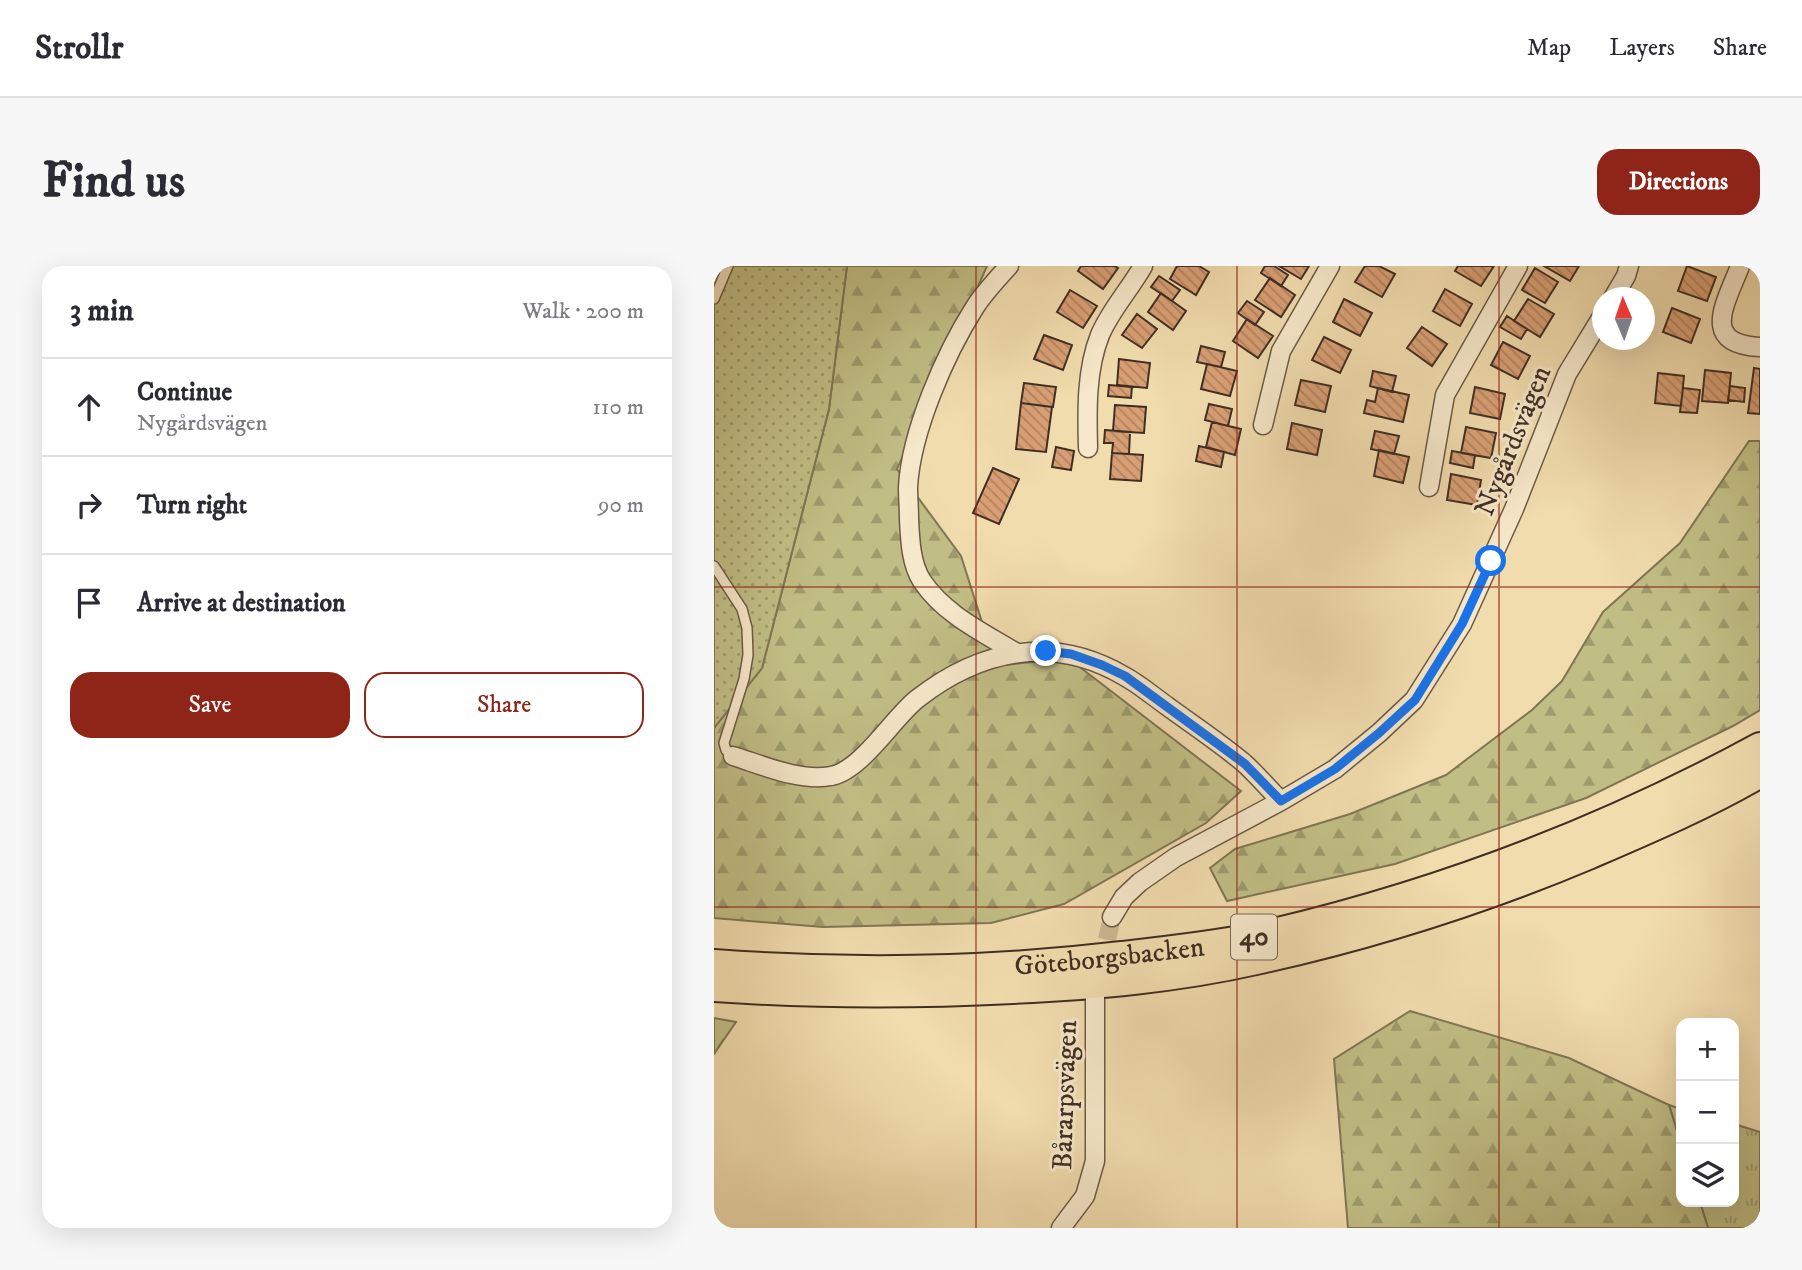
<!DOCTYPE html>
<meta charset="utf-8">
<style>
body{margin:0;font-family:"IM FELL DW Pica",serif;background:#f7f7f7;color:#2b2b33}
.controls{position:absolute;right:21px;bottom:21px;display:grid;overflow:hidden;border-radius:14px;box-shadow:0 7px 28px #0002}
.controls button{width:63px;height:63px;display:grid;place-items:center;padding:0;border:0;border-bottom:2px solid #e1e1e2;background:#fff;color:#2b2b33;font:35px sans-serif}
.compass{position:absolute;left:878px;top:21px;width:63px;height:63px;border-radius:50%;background:#fff;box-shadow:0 7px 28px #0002;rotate:358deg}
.stop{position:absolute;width:21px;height:21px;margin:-16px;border:5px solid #1a73e8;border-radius:50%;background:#fff}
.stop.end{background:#1a73e8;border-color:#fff;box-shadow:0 2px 7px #0008}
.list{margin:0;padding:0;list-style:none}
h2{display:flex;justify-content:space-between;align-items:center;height:91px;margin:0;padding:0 28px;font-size:30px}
h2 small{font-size:23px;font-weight:400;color:#7c7c81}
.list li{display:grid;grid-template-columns:46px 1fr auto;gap:21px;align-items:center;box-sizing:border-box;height:98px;padding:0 28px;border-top:2px solid #e1e1e2}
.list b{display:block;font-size:26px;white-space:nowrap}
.list p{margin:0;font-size:23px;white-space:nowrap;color:#7c7c81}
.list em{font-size:23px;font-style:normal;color:#7c7c81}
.actions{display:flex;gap:14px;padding:21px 28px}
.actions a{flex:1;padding:16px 0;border:2px solid #8f2418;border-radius:21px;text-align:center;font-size:24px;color:#8f2418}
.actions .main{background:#8f2418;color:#fff}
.icon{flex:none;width:38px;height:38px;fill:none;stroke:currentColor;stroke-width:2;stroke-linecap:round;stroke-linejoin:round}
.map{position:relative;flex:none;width:1046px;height:962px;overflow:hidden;border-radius:21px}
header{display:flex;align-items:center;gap:42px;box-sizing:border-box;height:98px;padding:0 35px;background:#fff;border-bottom:2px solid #e1e1e2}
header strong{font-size:33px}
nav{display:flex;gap:38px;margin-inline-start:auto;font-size:24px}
.intro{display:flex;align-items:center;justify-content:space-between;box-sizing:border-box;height:168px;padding:0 42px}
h1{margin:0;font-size:49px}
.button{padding:18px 32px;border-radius:21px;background:#8f2418;color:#fff;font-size:24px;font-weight:700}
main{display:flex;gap:42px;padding:0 42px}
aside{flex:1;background:#fff;border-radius:21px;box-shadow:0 7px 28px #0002}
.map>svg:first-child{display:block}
.grass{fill:url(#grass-tufts);stroke:#807654;stroke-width:2}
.forest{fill:url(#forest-firs);stroke:#807654;stroke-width:2}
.park{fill:url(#park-dots);stroke:#807654;stroke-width:2}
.building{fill:url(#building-back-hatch);stroke:#402e24;stroke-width:2}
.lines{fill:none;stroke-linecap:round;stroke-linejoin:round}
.minor-tunnel{stroke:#ceb992;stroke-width:18;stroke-dasharray:18 9;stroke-linecap:butt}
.service-casing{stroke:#6c5a46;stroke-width:12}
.minor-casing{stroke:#6c5a46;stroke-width:21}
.trunk-casing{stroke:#402e24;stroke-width:32}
.service{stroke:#f6e8ca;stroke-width:9}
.minor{stroke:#f6e8ca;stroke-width:18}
.trunk{stroke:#f1dcae;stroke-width:28}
.route{stroke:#1a73e8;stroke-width:9}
.grid{fill:none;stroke:#8f2418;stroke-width:2;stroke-opacity:0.55}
.labels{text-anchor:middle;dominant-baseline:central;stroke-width:6;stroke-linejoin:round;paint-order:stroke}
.shield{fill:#f6e8ca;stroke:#776656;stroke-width:2}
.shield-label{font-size:26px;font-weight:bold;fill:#402e24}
.street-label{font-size:28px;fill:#402e24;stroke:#f6e8ca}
</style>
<header>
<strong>Strollr</strong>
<nav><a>Map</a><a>Layers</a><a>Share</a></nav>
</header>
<div class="intro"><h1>Find us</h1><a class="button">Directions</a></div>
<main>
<aside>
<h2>3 min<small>Walk · 200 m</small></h2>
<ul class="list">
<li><svg class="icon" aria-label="ahead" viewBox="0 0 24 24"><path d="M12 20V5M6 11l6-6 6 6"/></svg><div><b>Continue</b><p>Nygårdsvägen</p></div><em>110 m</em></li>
<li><svg class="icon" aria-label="right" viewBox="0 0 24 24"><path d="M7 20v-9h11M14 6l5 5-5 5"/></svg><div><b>Turn right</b></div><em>90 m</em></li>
<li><svg class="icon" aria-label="arrive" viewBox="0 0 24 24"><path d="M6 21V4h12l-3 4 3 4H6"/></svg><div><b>Arrive at destination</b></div></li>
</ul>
<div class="actions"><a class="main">Save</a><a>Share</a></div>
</aside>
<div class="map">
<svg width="1046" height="962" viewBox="0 0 1046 962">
<defs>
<pattern id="grass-tufts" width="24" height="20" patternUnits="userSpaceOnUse" patternTransform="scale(1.75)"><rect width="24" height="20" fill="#c1be85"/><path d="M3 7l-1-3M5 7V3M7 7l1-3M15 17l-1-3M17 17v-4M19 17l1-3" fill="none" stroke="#9e9b6d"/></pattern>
<pattern id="forest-firs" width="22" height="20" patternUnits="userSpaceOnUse" patternTransform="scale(1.75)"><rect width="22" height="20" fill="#c1be85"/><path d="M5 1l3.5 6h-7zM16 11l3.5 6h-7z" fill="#9e9b6d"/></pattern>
<pattern id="park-dots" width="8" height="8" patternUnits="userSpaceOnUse" patternTransform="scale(1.75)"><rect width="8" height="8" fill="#c1be85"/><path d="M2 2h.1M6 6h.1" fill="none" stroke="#9e9b6d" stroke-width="1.8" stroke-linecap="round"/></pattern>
<pattern id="building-back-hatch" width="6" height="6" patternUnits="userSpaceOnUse" patternTransform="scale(1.75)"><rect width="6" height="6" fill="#d99f74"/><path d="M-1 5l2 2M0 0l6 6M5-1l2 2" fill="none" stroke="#b1825f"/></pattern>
</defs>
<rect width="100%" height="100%" fill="#f1dcae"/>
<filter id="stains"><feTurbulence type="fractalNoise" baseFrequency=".00286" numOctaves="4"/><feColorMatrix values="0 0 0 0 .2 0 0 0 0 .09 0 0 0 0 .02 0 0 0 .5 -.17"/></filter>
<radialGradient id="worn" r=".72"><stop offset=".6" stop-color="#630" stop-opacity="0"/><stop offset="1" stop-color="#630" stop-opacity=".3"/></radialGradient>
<path class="grass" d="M955 839 967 843V878Z
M1020 858 1046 866V962H994L986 936H1020Z"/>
<path class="forest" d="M133 0H273L183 203 247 290 282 400 354 392 527 525 492 557 350 638 277 657 109 661 0 652V462L48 402 115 143Z
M1035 175H1046V444L1019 460 872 532 681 598 513 635 496 602 521 583 636 548 732 509 818 444 848 415 889 346 966 277Z
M696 745 855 792 955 839 967 878V936H986L994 962H634L620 793Z
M0 752 22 756 0 788Z"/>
<path class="park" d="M0 0H133L115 143 48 402 0 462Z"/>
<path class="building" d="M367 0H401L404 2 389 23 364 5Z
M463 0H485L495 6 482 29 456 13Z
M551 0H560L574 9 567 20 547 7Z
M565 0H595L587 13Z
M651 0H665L681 8 668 31 641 16Z
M744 0H780L767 20 741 5Z
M830 0H865L856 15Z
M973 0 1002 11 993 35 964 25Z
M821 2 844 16 831 37 808 24Z
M445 10 466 24 458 35 437 21Z
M556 12 581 29 567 51 541 34Z
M731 23 758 38 746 60 719 45Z
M356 24 383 40 369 62 343 46Z
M447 27 472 45 459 64 434 46Z
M630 33 658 47 646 70 619 56Z
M814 33 840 48 826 71 800 55Z
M533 35 550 46 541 59 524 47Z
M958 42 986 53 977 77 949 66Z
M423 48 443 63 428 82 408 69Z
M793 50 813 63 807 73 786 61Z
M533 53 559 70 544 92 519 75Z
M708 61 733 78 718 100 693 82Z
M330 69 358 79 349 104 320 93Z
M610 71 637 84 626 107 598 94Z
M789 76 816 90 804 113 777 99Z
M487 80 511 86 507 101 483 96Z
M405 93 436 97 433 122 403 119Z
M493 98 523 105 516 130 487 123Z
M1040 102 1046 103V148L1034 147Z
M991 104 1017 107 1014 137 988 135Z
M659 105 682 110 678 126 656 120Z
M944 107 970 110 967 140 941 137Z
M587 114 617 120 611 146 581 139Z
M310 117 342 121 339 141 307 137Z
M395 119 418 121 417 132 394 130Z
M1016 120 1031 122 1030 136 1014 134Z
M761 121 791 128 786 153 756 147Z
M664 122 695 129 689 156 650 147 653 134 661 136Z
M969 122 986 124 983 147 966 146Z
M307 137 338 141 332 186 302 183Z
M495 138 518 143 514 160 491 154Z
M401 139 432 141 430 167 399 165Z
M498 156 527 163 521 189 492 181Z
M578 157 608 164 603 189 573 183Z
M752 161 782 167 777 192 747 187Z
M391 164 416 166 415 188 398 187 399 177H390Z
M661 165 685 170 680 188 657 183Z
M485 180 510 186 507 201 482 195Z
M342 181 360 185 357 204 338 201Z
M665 184 695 191 689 217 660 210Z
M738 185 761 189 759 202 736 197Z
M398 187 429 189 427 215 396 213Z
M279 202 305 213 285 258 259 247Z
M737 208 767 214 763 239 733 234Z"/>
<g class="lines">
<path class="minor-tunnel" d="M387 700 398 651"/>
<g class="service-casing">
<path id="service" d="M0 33 14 0
M0 300 28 343 33 362 34 389 30 413 10 477 12 484 19 490"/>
</g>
<g class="minor-casing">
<path id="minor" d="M295 0C283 13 270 27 261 41 231 88 197 166 194 221 194 231 195 242 195 253 196 274 197 298 208 315 230 348 268 366 301 386
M1026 0C1012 37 985 78 1046 81
M899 32 912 10 915 0
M549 159 567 85 616 0
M374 182C373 145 372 104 386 69 396 45 416 23 429 0
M715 221 731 129 804 0
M19 490C48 499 86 516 117 510 147 505 179 452 203 433 266 384 338 368 410 410 425 418 439 430 453 440 479 459 506 477 530 497 543 509 555 523 567 535
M398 651 410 631 426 616 462 591 567 535 621 503 665 467 700 434 748 358 800 243 853 108 889 49
M347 962 371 930 381 895V731"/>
</g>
<g class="trunk-casing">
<g id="trunk">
<path id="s1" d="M0 698C136 708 273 706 408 690 453 685 499 680 543 671 719 631 888 567 1046 481"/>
<path d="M0 721C100 728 199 728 299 723 380 719 463 712 542 694 656 669 767 634 874 589 932 564 991 539 1046 507"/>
</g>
</g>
<use href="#service" class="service"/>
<use href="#minor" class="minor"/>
<use href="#trunk" class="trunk"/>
</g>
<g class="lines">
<path class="route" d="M332 385 357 388 388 399 411 410 531 498 567 535 621 503 665 467 701 434 748 358 777 295"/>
</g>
<path class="grid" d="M262 0V962M523 0V962M785 0V962M0 321H1046M0 641H1046"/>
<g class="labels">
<rect class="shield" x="517" y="648.5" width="46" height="45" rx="5"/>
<g class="shield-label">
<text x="540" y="671">40</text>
</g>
<g class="street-label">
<text transform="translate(799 175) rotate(-68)">Nygårdsvägen</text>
<text stroke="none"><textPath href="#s1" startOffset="396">Göteborgsbacken</textPath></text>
<text transform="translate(351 829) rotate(-88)">Bårarpsvägen</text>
</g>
</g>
<rect width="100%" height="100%" filter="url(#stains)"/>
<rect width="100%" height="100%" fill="url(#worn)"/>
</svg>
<div class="controls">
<button>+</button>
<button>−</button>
<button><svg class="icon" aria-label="layers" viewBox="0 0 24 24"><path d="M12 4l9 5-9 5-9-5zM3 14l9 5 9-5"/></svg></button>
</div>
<svg class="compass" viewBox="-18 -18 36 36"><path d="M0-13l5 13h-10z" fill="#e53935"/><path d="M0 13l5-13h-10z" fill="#7c7c81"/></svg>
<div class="stop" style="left:777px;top:295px"></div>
<div class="stop end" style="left:332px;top:385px"></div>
</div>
</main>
